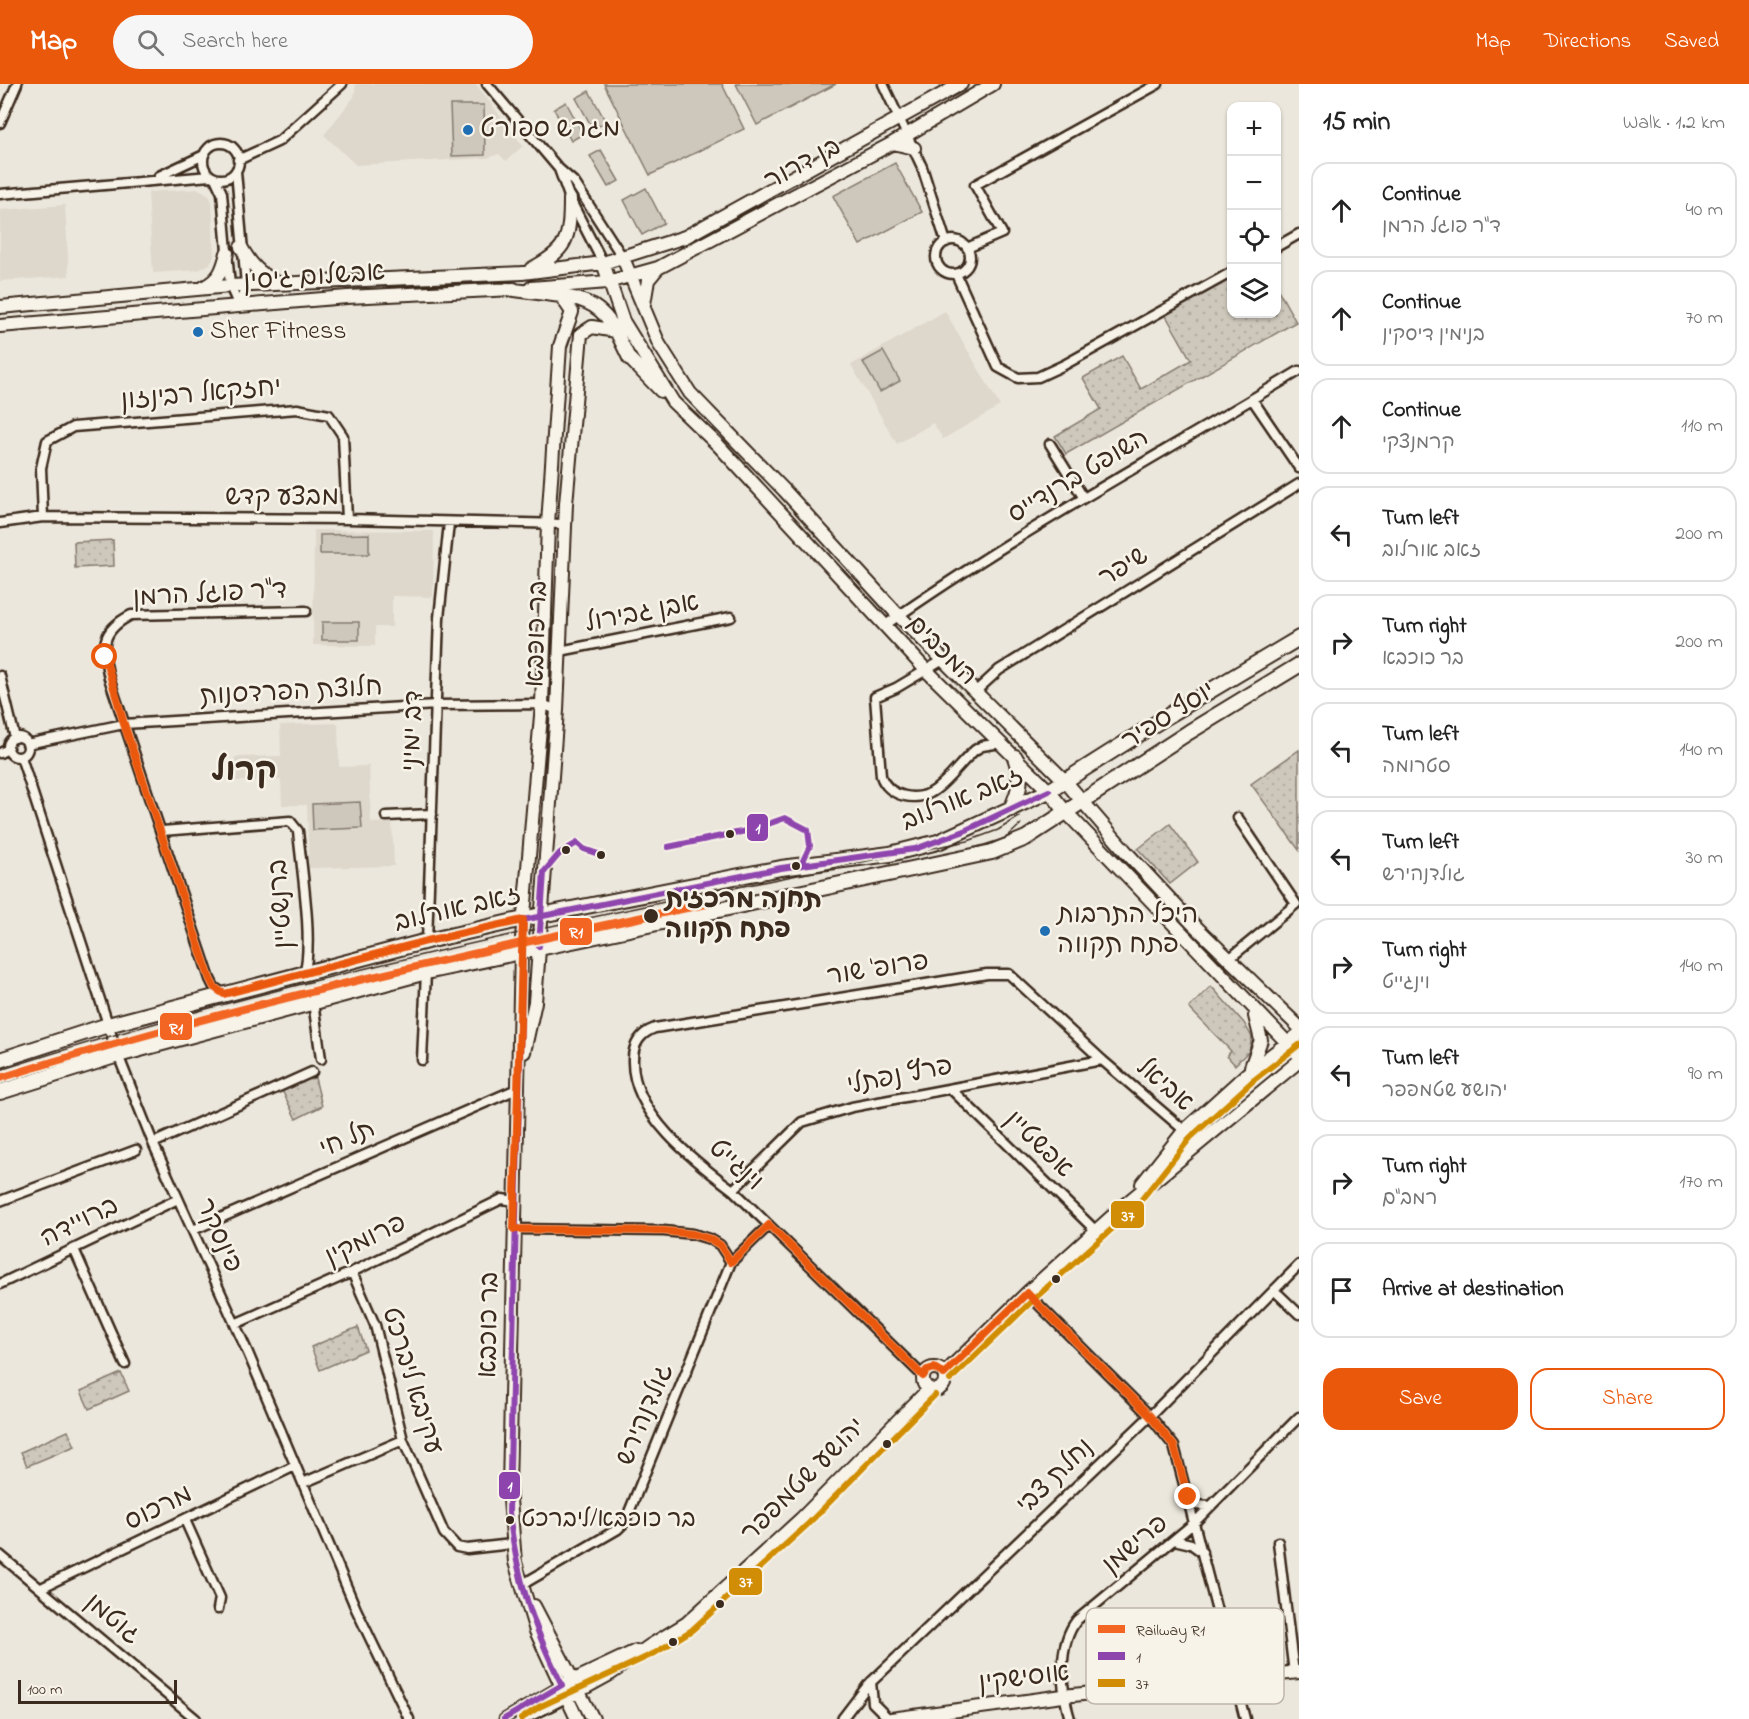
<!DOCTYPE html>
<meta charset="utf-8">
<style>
body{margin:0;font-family:"Indie Flower","Playpen Sans Hebrew",sans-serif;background:#f6f6f6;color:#222}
.controls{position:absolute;right:18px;top:18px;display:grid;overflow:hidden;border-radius:12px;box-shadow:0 2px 4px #0004}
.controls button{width:54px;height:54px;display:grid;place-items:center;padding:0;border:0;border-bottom:2px solid #e0e0e0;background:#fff;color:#222;font:30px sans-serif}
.scale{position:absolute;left:18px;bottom:15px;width:159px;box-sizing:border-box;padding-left:6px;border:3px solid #3b2a1e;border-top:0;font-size:16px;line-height:21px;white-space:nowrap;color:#3b2a1e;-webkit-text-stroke:4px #f7f3e8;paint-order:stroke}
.stop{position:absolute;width:18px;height:18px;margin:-14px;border:4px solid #ea580c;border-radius:50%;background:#fff}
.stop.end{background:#ea580c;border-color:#fff;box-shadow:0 2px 6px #0008}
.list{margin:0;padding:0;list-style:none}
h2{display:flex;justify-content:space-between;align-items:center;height:78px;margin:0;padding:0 24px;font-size:26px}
h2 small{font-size:20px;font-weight:400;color:#767676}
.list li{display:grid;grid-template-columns:39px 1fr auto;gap:18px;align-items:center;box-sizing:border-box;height:96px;margin:0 12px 12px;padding:0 12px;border:2px solid #e0e0e0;border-radius:18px}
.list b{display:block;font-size:22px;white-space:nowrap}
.list p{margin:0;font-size:20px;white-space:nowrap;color:#767676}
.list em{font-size:20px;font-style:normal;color:#767676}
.actions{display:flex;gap:12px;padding:18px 24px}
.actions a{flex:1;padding:14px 0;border:2px solid #ea580c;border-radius:18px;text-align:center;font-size:21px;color:#ea580c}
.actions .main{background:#ea580c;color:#fff}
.icon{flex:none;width:33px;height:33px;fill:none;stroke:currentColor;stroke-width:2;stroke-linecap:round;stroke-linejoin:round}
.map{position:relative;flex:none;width:1299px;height:1635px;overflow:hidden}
header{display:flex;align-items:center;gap:36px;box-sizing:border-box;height:84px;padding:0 30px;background:#ea580c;color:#fff}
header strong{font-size:28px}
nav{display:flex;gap:33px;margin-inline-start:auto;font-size:21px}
.search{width:420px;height:54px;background:#f6f6f6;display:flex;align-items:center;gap:15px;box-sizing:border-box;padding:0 21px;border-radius:33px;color:#767676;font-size:22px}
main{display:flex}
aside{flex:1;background:#fff}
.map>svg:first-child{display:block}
.built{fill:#ddd7cc}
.green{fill:url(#green-dots);stroke:#84796d;stroke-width:1.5}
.pitch{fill:#cec8bc;stroke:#84796d;stroke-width:1.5}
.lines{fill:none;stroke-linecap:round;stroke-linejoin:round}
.street-casing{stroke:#3b2a1e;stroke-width:13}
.secondary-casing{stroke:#3b2a1e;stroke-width:16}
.primary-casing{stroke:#3b2a1e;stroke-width:18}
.street{stroke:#f7f3e8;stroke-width:8}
.secondary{stroke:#f7f3e8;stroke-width:12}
.primary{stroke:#f7f3e8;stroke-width:14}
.tram{stroke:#3b2a1e;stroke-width:1.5}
.bus-1-casing{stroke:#f7f3e8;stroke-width:10}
.bus-2-casing{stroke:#f7f3e8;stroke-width:10}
.bus-1{stroke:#8e44ad;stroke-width:6}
.bus-2{stroke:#d18d06;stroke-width:6}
.rail-1-casing{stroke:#f7f3e8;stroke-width:12}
.rail-1{stroke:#f26522;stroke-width:8}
.route{stroke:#ea580c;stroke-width:8}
.poi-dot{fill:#1f6fb2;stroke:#f7f3e8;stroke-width:2}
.bus-dot{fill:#3b2a1e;stroke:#f7f3e8;stroke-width:2}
.labels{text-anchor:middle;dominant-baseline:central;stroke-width:5;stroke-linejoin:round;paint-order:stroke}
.bus-label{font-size:24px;fill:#3b2a1e;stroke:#f7f3e8;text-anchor:start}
.poi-label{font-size:26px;fill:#3b2a1e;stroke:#f7f3e8;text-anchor:start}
.street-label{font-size:26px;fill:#3b2a1e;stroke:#f7f3e8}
.stop-label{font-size:26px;font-weight:bold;fill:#3b2a1e;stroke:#f7f3e8;text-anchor:start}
.district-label{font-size:32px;font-weight:bold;fill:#3b2a1e;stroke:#f7f3e8}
.key{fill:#f7f3e8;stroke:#bfb7ab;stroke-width:1.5}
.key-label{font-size:16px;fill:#3b2a1e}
.line-badge{stroke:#f7f3e8;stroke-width:2}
.badge-label{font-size:16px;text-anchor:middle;font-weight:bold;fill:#fff}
</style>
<header>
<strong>Map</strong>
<div class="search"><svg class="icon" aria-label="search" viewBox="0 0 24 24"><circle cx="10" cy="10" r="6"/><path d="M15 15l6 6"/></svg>Search here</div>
<nav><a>Map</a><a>Directions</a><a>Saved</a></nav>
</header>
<main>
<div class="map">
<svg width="1299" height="1635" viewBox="0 0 1299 1635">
<defs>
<pattern id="green-dots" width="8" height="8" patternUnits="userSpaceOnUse" patternTransform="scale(1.5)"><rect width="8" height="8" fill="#cec8bc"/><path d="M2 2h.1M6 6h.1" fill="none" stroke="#b2aca1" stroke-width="1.8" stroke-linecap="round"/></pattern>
</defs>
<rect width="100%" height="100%" fill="#ece7dc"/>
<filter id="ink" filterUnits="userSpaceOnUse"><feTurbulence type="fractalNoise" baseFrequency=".0167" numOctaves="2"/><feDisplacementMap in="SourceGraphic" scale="12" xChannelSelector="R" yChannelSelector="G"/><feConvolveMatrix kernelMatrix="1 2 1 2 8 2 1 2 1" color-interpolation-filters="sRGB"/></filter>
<g filter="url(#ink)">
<path class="built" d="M356 0H476L523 62 506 77 499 70 487 74 356 81 324 51 354 13Z
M199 105 209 111 212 118 214 172 210 180 198 186 153 189 148 108Z
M65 121 69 192 0 197V126Z
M945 227 1000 322 943 355 933 339 897 360 851 281Z
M314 446 434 447 433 513 392 512V543H375V562L313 561Z
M338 639 339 683 369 682 371 739 392 738 394 782 309 784 307 721H282L281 696 235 697V673L281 672 280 641Z"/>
<path class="green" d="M1231 192 1232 230H1276L1277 204 1296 238 1066 370 1055 352 1101 325 1083 294 1122 272 1141 305 1191 276 1165 230Z
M113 456 114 482 75 484 74 458Z
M1299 666V766L1251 700Z
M1170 740 1198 778 1170 800 1138 765Z
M1211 902 1244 939 1252 953 1249 967 1235 981 1227 972 1231 967 1189 924Z
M308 989 315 994 322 1022 296 1035 280 1002Z
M358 1243 366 1266 320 1286 311 1263Z
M121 1289 129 1307 89 1325 81 1307Z
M68 1347 75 1362 27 1382 21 1368Z"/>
<path class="pitch" d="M604 0H722L744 45 650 91Z
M736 0H836L757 41Z
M589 7 606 38 593 45 576 14Z
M566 18 583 50 571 57 554 25Z
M450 21H484L485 71 452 72Z
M601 66 619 97 608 103 590 72Z
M895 79 922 128 860 161 833 112Z
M646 104 664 139 642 151 624 116Z
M883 267 900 297 880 308 863 278Z
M369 450V470H320V451Z
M322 538H359V556H322Z
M360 718 362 744 313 746 312 720Z"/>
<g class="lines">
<g class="street-casing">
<path id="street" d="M487 0 559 85 574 98 623 174
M883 0 922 83 946 158
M0 39 17 0
M203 77a18 18 0 1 1 36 0a18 18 0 1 1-36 0Z
M238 76 279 57 342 0
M559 85 570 115 603 179
M236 87 246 201 239 222
M159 92 204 71
M215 94 222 109 230 202 239 222
M0 110 210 92
M936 173a17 17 0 1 1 34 0a17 17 0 1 1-34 0Z
M1276 163 1299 150
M967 164 1002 149 975 101 1158 0
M956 190 998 283 1018 294 1038 293 1064 281 1232 188
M1252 315 1299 384
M1050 360 1083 413
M43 433 41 384 47 357 73 343 297 325 329 331 343 352 347 435
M0 439 43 433 347 435 564 440
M884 542C1017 448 1160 371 1299 287
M560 567 731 533
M943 576 896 604 875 613 881 692C888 713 917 719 935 706 950 695 961 678 975 666L982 662 1001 659
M0 592 15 654
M975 608 999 586 1299 400
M8 663a10 10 0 1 1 20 0a10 10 0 1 1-20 0Z
M27 660 124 640 436 621 542 620 557 626
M0 669 8 665
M21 673 118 971 153 1059 248 1269 356 1525 409 1635
M386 732 432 730
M162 747 290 737 298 747C301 782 314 859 304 890
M427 857 439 534 449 439
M1229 875 1296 820 1238 734
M224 910 214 903 210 895 109 594C102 562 100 547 131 531L306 527
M313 918 321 975
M422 976 426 888
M951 1005 1096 1147
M153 1059 312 988
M733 1106 802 1038 852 1023 1102 976
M0 1117 136 1066
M514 1145 664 1147 693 1150 710 1155 720 1161 731 1178
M193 1146 519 1004
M74 1165 125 1280
M352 1188 375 1241 403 1356 444 1449 457 1463 467 1465 512 1460
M0 1200 178 1115
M1274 1206 1299 1230
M1027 1209 1150 1332 1174 1362 1245 1635
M235 1240 352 1188 502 1115 515 1117
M923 1292 733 1106C694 1077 631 1029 633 975 633 960 641 949 655 944L987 890H1009L1102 976 1199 1059
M303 1399 403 1356
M1188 1414 1194 1421 1211 1422
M185 1436 220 1514 218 1525
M1174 1456 1191 1460 1202 1468
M1278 1458 1294 1589
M0 1471 196 1635
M523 1500 618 1445 625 1438 731 1178 769 1141
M41 1504 295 1382
M871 1598 873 1619 889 1635
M504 1635 562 1601
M525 1635 568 1613
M842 1635 868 1601 1150 1332 1299 1181
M1070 1635C1061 1606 1057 1561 1077 1536L1194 1439 1299 1333"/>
</g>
<g class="secondary-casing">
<path id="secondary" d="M893 59 914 64
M241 163C251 181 259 189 277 199
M623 174 659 260 690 309 784 406 899 532 1065 697 1128 770 1192 839 1299 943
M603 179 623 237 673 318 719 362 926 586 1049 707 1065 727 1299 971
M531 185C567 166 570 156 570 115
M204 203C220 195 223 185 227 169
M531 204 608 198 658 184 893 59 993 0
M507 205 561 212 572 228 560 262 548 440 542 620 521 866 509 1403 515 1478 536 1547 577 1635
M561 212C587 215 603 224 616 247
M644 220 648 196 658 184
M0 223 230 202 522 189 603 179 685 153 961 0
M0 242 347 213 514 205
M524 968 535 918 557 626 566 420 581 250 592 243 616 247 629 274 661 307
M1251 983 1261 956 1255 932
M1142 1100 1184 1047 1248 989 1299 950
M923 1295a11 11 0 1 1 22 0a11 11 0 1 1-22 0Z
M944 1290 1027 1209 1127 1119 1299 977
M534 1522 593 1635
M568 1599 636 1567
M568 1613 610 1590 651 1561 687 1539 801 1435 929 1305
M891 1635 1063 1612 1299 1588"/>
</g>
<g class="primary-casing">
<path id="primary" d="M1011 725C1021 705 1022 694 1015 673
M0 976 108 941 427 857 541 831 781 784 890 770 938 758 1049 707 1166 633 1299 554
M0 1008 118 971 426 888 992 768 1026 754 1189 648 1299 581"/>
</g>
<use href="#street" class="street"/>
<use href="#secondary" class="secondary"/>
<use href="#primary" class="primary"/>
<path class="tram" d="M975 764 1006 754 1021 740
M0 986C316 884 643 822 968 757L998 746 1019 733"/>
<g class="bus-1-casing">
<path id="bus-1" d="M668 763 751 746 785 734 808 746 810 762 801 781
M539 862 544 788 560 769 577 759 584 765 601 771
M504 1635 562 1601C532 1540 517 1496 509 1428L523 836 781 784 915 765 962 748 1049 707"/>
</g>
<g class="bus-2-casing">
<path id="bus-2" d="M950 1296 1033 1216 1134 1125 1191 1053 1254 996 1299 961
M521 1635 539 1623 655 1569 692 1546 807 1441 935 1311"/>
</g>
<use href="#bus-1" class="bus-1"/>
<use href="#bus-2" class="bus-2"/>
<g class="rail-1-casing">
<path id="rail-1" d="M0 994C234 921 471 868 711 819"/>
</g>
<use href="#rail-1" class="rail-1"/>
</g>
</g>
<g class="lines" filter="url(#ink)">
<path class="route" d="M105 573 124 640 210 895 214 903 224 910 427 857 523 836 514 1145 664 1147 693 1150 710 1155 720 1161 731 1178 769 1141 923 1292 927 1286 934 1284 944 1290 1027 1209 1150 1332 1174 1362 1188 1413"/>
</g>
<g class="poi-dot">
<circle cx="468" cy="46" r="6"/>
<circle cx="198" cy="248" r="6"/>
<circle cx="1045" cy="847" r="6"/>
</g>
<g class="bus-dot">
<circle cx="730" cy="750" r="5"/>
<circle cx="566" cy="766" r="5"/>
<circle cx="601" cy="771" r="5"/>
<circle cx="796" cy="782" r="5"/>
<circle cx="651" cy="832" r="8"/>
<circle cx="1056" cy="1195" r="5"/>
<circle cx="887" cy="1360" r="5"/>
<circle cx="510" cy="1436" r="5"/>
<circle cx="720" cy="1520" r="5"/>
<circle cx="673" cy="1558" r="5"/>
</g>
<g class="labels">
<g class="bus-label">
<text x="521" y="1436">בר כוכבא/ליברכט</text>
</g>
<g class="poi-label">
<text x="480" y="46">מגרש ספורט</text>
<text x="210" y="248">Sher Fitness</text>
<text x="1057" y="832">היכל התרבות<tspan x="1057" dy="30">פתח תקווה</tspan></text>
</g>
<g class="street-label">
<text transform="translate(803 81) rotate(-28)">בן דרור</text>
<text transform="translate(314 194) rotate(-4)">אבשלום גיסין</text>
<text transform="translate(201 311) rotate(-5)">יחזקאל רבינזון</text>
<text transform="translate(1079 393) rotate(-31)">השופט ברנדייס</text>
<text x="282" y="414">מבצע קדש</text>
<text transform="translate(1124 484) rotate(-32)">שיפר</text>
<text transform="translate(210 511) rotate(-3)">ד"ר פוגל הרמן</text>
<text transform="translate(642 530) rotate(-11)">אבן גבירול</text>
<text transform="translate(538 550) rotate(-88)">בר כוכבא</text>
<text transform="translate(941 567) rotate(45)">המכבים</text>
<text transform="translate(291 609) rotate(-3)">חלוצת הפרדסנות</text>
<text transform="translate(1169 633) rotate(-32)">יוסף ספיר</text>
<text transform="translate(414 647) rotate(-88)">דב ימיני</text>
<text transform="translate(963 716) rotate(-22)">זאב אורלוב</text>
<text transform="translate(282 820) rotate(-94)">ברנשטיין</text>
<text transform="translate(458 826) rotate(-13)">זאב אורלוב</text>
<text transform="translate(878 886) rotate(-9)">פרופ' שור</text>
<text transform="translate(900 993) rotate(-11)">פרץ נפתלי</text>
<text transform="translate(1164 1002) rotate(41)">אביאל</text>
<text transform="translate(348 1056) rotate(-24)">תל חי</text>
<text transform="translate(1038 1061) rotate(44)">אפשטיין</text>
<text transform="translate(735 1082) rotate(42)">וינגייט</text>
<text transform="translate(80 1139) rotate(-26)">ברויידה</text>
<text transform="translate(218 1152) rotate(66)">פינסקר</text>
<text transform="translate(366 1157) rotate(-26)">פרומקין</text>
<text transform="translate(490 1241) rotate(-89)">בר כוכבא</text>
<text transform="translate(411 1297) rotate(73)">עקיבא ליברכט</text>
<text transform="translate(646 1331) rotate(-67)">גולדנהירש</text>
<text transform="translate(1056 1393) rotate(-44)">נחלת צבי</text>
<text transform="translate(804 1397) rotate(-45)">יהושע שטמפפר</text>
<text transform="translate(159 1425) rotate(-26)">מרכוס</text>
<text transform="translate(1136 1461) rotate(-40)">פרישמן</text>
<text transform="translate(112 1536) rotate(40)">גוטמן</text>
<text transform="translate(1024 1595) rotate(-7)">אוסישקין</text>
</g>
<g class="stop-label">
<text x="665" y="817">תחנה מרכזית<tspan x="665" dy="30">פתח תקווה</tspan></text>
</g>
<g class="district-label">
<text x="244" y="688">קרול</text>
</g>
</g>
<rect x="1086" y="1524" width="198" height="96" rx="9" class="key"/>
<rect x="1098" y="1541" width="27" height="8" fill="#f26522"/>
<rect x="1098" y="1568" width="27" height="8" fill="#8e44ad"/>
<rect x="1098" y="1595" width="27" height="8" fill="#d18d06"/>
<g class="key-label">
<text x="1136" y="1551">Railway R1</text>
<text x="1136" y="1578">1</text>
<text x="1136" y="1605">37</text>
</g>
<g class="line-badge">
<rect x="746" y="729" width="23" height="29" rx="6" fill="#8e44ad"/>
<rect x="559" y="833" width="34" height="29" rx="6" fill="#f26522"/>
<rect x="159" y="928" width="34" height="29" rx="6" fill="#f26522"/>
<rect x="1110" y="1116" width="35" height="29" rx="6" fill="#d18d06"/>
<rect x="498" y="1387" width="23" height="29" rx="6" fill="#8e44ad"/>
<rect x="728" y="1483" width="35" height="29" rx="6" fill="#d18d06"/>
</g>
<g class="badge-label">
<text x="758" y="749">1</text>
<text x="576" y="853">R1</text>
<text x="176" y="949">R1</text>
<text x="1128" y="1137">37</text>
<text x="510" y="1407">1</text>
<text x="746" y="1503">37</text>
</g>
</svg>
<div class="controls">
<button>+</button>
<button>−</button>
<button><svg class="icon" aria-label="locate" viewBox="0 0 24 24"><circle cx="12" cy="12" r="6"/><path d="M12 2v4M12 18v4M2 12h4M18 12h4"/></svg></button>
<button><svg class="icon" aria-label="layers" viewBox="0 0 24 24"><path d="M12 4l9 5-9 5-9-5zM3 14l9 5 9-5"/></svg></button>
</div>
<div class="scale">100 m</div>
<div class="stop" style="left:105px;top:573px"></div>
<div class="stop end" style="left:1188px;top:1413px"></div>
</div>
<aside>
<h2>15 min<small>Walk · 1.2 km</small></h2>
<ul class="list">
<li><svg class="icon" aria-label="ahead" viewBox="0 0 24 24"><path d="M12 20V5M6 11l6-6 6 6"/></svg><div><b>Continue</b><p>ד&quot;ר פוגל הרמן</p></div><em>40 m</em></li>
<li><svg class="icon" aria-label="ahead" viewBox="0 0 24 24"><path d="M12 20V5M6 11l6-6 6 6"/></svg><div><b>Continue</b><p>בנימין דיסקין</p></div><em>70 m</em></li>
<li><svg class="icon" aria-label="ahead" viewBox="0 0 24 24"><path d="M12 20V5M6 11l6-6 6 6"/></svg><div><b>Continue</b><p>קרמנצקי</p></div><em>110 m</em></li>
<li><svg class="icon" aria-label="left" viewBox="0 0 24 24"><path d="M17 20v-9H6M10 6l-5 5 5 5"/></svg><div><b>Turn left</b><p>זאב אורלוב</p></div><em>200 m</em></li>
<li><svg class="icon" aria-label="right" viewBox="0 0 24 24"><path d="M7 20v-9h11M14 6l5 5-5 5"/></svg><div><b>Turn right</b><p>בר כוכבא</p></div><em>200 m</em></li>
<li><svg class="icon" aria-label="left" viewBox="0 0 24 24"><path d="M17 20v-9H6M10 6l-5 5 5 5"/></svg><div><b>Turn left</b><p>סטרומה</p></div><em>140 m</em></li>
<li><svg class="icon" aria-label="left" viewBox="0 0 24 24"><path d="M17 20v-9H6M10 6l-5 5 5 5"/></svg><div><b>Turn left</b><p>גולדנהירש</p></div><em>30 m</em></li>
<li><svg class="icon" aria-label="right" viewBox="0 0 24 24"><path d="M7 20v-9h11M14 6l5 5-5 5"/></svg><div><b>Turn right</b><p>וינגייט</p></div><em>140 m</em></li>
<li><svg class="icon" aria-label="left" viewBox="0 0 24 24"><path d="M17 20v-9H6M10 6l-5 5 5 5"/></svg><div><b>Turn left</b><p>יהושע שטמפפר</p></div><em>90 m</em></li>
<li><svg class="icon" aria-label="right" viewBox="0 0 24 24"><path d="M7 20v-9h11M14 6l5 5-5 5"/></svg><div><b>Turn right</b><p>רמב&quot;ם</p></div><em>170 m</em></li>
<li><svg class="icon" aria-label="arrive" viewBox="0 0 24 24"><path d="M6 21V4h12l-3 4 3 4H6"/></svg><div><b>Arrive at destination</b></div></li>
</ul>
<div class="actions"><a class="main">Save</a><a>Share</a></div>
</aside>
</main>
